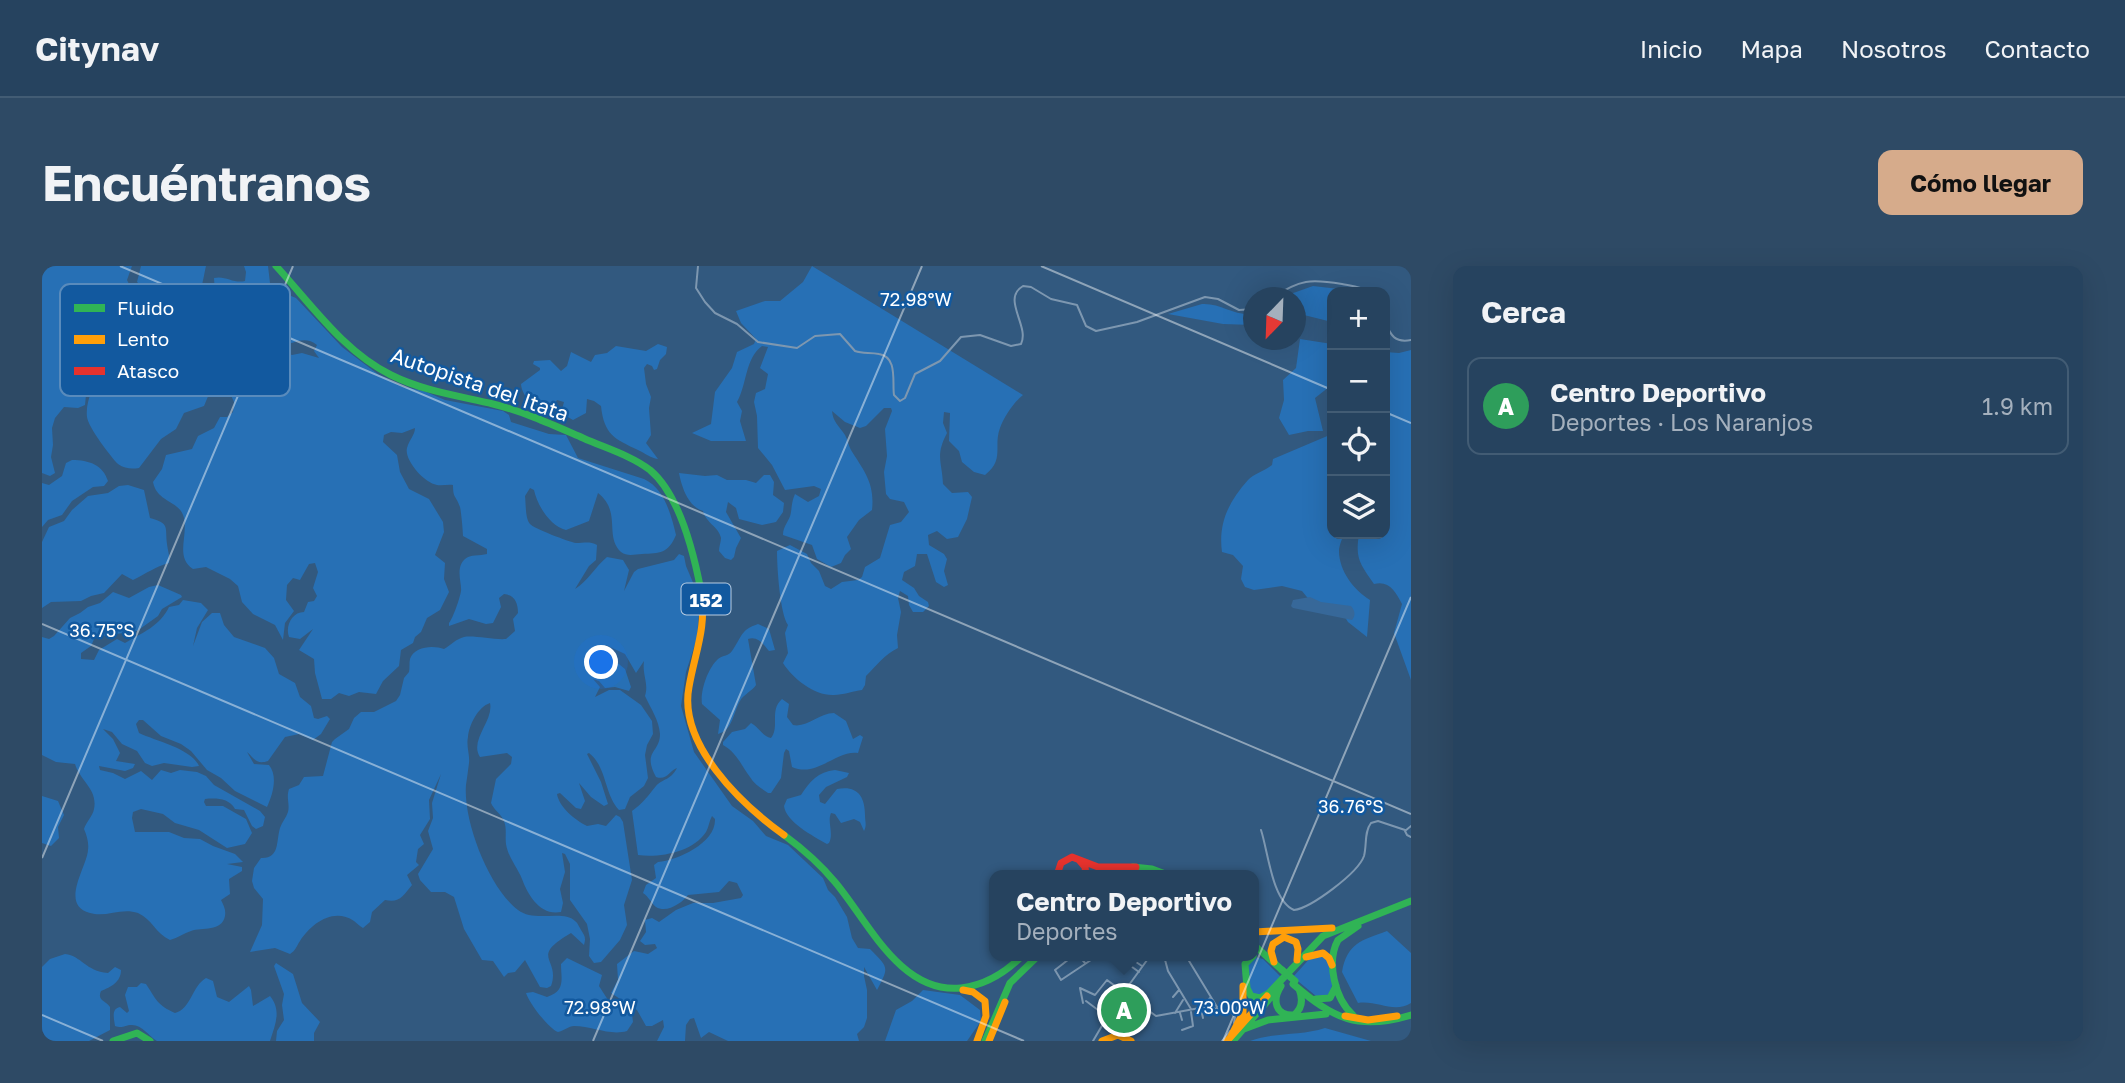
<!DOCTYPE html>
<html lang="es">
<meta charset="utf-8">
<style>
body{margin:0;font-family:"Golos Text",sans-serif;background:#2e4a65;color:#f1f3f6}
.controls{position:absolute;right:21px;top:21px;display:grid;overflow:hidden;border-radius:14px;box-shadow:0 7px 28px #0002}
.controls button{width:63px;height:63px;display:grid;place-items:center;padding:0;border:0;border-bottom:2px solid #425c74;background:#26435f;color:#f1f3f6;font:35px sans-serif}
.compass{position:absolute;left:1201px;top:21px;width:63px;height:63px;border-radius:50%;background:#26435f;box-shadow:0 7px 28px #0002;rotate:203deg}
.you{position:absolute;left:560px;top:397px;width:24px;height:24px;margin:-18px;border:5px solid #fff;border-radius:50%;background:#1a73e8;box-shadow:0 0 0 10px #1a73e833}
.badge{display:grid;place-items:center;width:46px;height:46px;border-radius:50%;background:#d6ab8b;color:#fff;font-size:23px;font-weight:700}
.pin{position:absolute;translate:-50% -50%;border:4px solid #fff;box-shadow:0 2px 7px #0006}
.popup{position:absolute;left:947px;top:604px;width:270px;height:91px;box-sizing:border-box;display:grid;place-content:center;border-radius:14px;background:#26435f;filter:drop-shadow(0 2px 5px #0005);font-size:23px;white-space:nowrap;color:#a4b0bd}
.popup b{font-size:26px;color:#f1f3f6}
.popup::after{content:'';position:absolute;left:50%;top:100%;margin-left:-14px;border:14px solid transparent;border-top-color:#26435f}
.list{margin:0;padding:0;list-style:none}
h2{display:flex;justify-content:space-between;align-items:center;height:91px;margin:0;padding:0 28px;font-size:30px}
h2 small{font-size:23px;font-weight:400;color:#a4b0bd}
.list li{display:grid;grid-template-columns:46px 1fr auto;gap:21px;align-items:center;box-sizing:border-box;height:98px;margin:0 14px 14px;padding:0 14px;border:2px solid #425c74;border-radius:14px}
.list b{display:block;font-size:26px;white-space:nowrap}
.list p{margin:0;font-size:23px;white-space:nowrap;color:#a4b0bd}
.list em{font-size:23px;font-style:normal;color:#a4b0bd}
.icon{flex:none;width:38px;height:38px;fill:none;stroke:currentColor;stroke-width:2;stroke-linecap:round;stroke-linejoin:round}
.map{position:relative;flex:none;width:1369px;height:775px;overflow:hidden;border-radius:14px}
header{display:flex;align-items:center;gap:42px;box-sizing:border-box;height:98px;padding:0 35px;background:#26435f;border-bottom:2px solid #425c74}
header strong{font-size:33px}
nav{display:flex;gap:38px;margin-inline-start:auto;font-size:24px}
.intro{display:flex;align-items:center;justify-content:space-between;box-sizing:border-box;height:168px;padding:0 42px}
h1{margin:0;font-size:49px}
.button{padding:18px 32px;border-radius:14px;background:#d6ab8b;color:#111;font-size:24px;font-weight:700}
main{display:flex;gap:42px;padding:0 42px}
aside{flex:1;background:#26435f;border-radius:14px;box-shadow:0 7px 28px #0002}
.map>svg:first-child{display:block}
.green{fill:#2770b5}
.water{fill:#376899}
.lines{fill:none;stroke-linecap:round;stroke-linejoin:round}
.street{stroke:#7d97b0;stroke-width:2}
.fast{stroke:#30b455;stroke-width:7}
.slow{stroke:#ff9f0a;stroke-width:7}
.jam{stroke:#e5322d;stroke-width:7}
.fast-bridge{stroke:#30b455;stroke-width:7}
.ticks{fill:none;stroke:#fff;stroke-width:2;stroke-opacity:0.45}
.labels{text-anchor:middle;dominant-baseline:central;stroke-width:5;stroke-linejoin:round;paint-order:stroke}
.shield{fill:#12599f;stroke:#b8cde2;stroke-width:2}
.shield-label{font-size:19px;font-weight:bold;fill:#fff}
.street-label{font-size:21px;fill:#fff;stroke:#12599f}
.key{fill:#12599f;stroke:#598bbc;stroke-width:2}
.key-label{font-size:19px;fill:#fff}
.ticks-label{font-size:18px;text-anchor:middle;fill:#fff;stroke:#12599f;stroke-width:5;stroke-linejoin:round;paint-order:stroke}
</style>
<header>
<strong>Citynav</strong>
<nav><a>Inicio</a><a>Mapa</a><a>Nosotros</a><a>Contacto</a></nav>
</header>
<div class="intro"><h1>Encuéntranos</h1><a class="button">Cómo llegar</a></div>
<main>
<div class="map">
<svg width="1369" height="775" viewBox="0 0 1369 775">
<rect width="100%" height="100%" fill="#32597f"/>
<path class="green" d="M0 0H90L85 14 93 30 103 45 93 65 96 66 118 51H125L134 56 160 93 162 117 167 128 162 140 142 147 134 163 119 173 97 202C90 203 83 203 76 198 69 191 46 161 45 151 43 134 54 119 55 102L63 95 65 87 60 78 36 69 33 72 47 84 53 97 51 114 44 129 43 139 36 142 22 141 13 152 10 162 11 179 9 191 13 207 8 210 0 207Z
M99 0H164C159 22 158 51 127 33L113 37 102 31 101 21 95 16Z
M202 0H226L228 17 216 30 207 51 196 78V97L182 107 179 99 183 73 166 57 163 47 173 27 172 12C183 9 192 18 203 15L204 6Z
M770 0 981 129C972 136 962 151 958 162 951 181 963 193 943 209L932 206 920 196 917 185 907 175 908 147 902 146 901 157 905 167C893 190 900 195 901 218L910 227 926 226 930 231 925 253 916 271 905 273 895 265 886 269 887 279 902 288 905 293 902 305 906 319 902 321 894 316 885 288H875L873 300 862 306 860 314 872 322 877 330 886 336 887 340 881 346H871L867 339 866 330 858 325 856 332 859 346 855 369 856 382C842 389 835 399 824 410L823 419 820 424C811 425 801 429 792 429 773 430 751 413 741 397L746 387 743 367 746 359C738 348 735 301 735 285L748 279 765 288 769 297 777 305 783 320 789 323 800 316 816 314 820 311 823 301 838 292 848 259 859 256 867 246 862 236 848 233 844 228 842 206 845 190 843 163 850 145 849 142H842L824 160 818 162 803 156 790 145C791 156 797 160 803 169 806 174 806 179 809 184 822 205 833 217 830 244L817 254 805 271 809 283 803 289 799 297 789 301 775 293 770 279 741 269C741 259 748 255 749 246 750 239 750 235 753 228L766 236 777 230 779 223 772 220 743 224 730 199 716 182 715 150 712 136 714 127 723 123 726 108 718 102 726 81 720 80C703 92 705 119 695 136L700 145 698 155 704 175H669L650 167 669 158 673 126 690 102 695 86 712 78 714 73 699 57 694 45 723 35H738L761 16Z
M1271 20 1314 25 1315 26H1290V56L1258 48 1254 50V32L1240 31Z
M242 27 254 32 300 81 337 109 361 121 382 125 403 134 461 145 467 149 469 156 507 168 524 169 536 192 602 213C622 222 629 248 634 269 626 288 618 287 600 288 593 288 586 291 579 286 562 270 580 246 556 227L547 255 524 264C508 260 495 239 492 224L488 222 483 230C484 238 483 252 488 258 491 262 527 276 534 277 542 277 548 275 555 279L554 294 547 300 533 323C546 315 553 301 565 291L581 294 587 304 582 325 592 306 596 303 632 294 637 288 642 290 644 300 658 333 655 372 644 406 639 440 652 486 690 540 711 555 724 570 746 579 781 612 786 624 793 631 805 651 810 672 816 682 828 683C847 702 847 701 835 724L822 701V710L825 724V752L822 761 815 768 817 775H686L667 766 659 772 652 752 648 753 644 759 643 775H615L622 761 621 754 610 760H604L595 744 569 727 576 714 575 698 592 685 606 688 615 682 613 678 603 679 598 675 604 666 603 654 610 652 617 656 634 644 651 637H671L699 632 701 629 695 617 687 615 677 626 646 629C641 636 625 648 614 641 609 637 607 631 601 627L604 619 614 612 612 599 616 596C636 594 674 577 673 553L670 550C667 555 667 561 664 566 651 586 618 592 596 589L590 545C601 537 606 530 614 520 621 512 628 515 635 502 628 504 625 515 614 511 600 485 618 487 618 468 617 454 609 443 603 430 607 417 600 409 602 395L594 407 583 388 564 379 561 381 562 386 583 403 589 421 587 425 573 421 563 422 557 415 551 413 558 421 553 431 567 424H578L599 439 610 455 611 468 605 479 603 489 606 512 602 520 588 531 583 543 577 544C562 528 565 501 547 487L545 488 559 516 566 538 562 540 549 531 537 517 543 535 539 543 534 542 518 527 515 528C517 541 533 554 545 560L556 558 564 560 574 549 578 551 581 556 590 614 582 639 585 659 578 674 559 696 552 697 547 690 548 673 545 658 528 634V598L523 588 520 587 523 606 518 623 521 637 519 646C498 650 486 629 480 613 475 601 466 591 464 578 463 570 465 563 462 555 459 548 452 544 449 537L454 513 469 498 470 491 465 487 438 491C427 474 452 455 448 437 436 441 427 459 426 471 424 480 428 489 427 497 426 505 425 512 424 519 421 555 447 622 476 644 493 657 521 643 533 655 536 657 537 661 539 664 543 670 544 672 542 679L529 667C486 692 519 692 509 720L505 722 498 721 483 694 473 706 466 707 462 711 451 695 440 694 422 663 412 631 403 626H389L378 614 376 608 391 583 386 565 391 552 390 537 399 508 387 534 388 553 378 569 382 578 376 583 374 596 377 599 365 609 370 619C361 630 358 637 343 634L330 646 328 656 321 662C317 660 315 657 312 655 291 641 269 658 258 675 254 681 254 684 248 688L233 682 208 686 220 659 221 633 212 622 210 615 212 602 219 592C238 593 234 575 238 562 240 556 244 552 246 546 248 538 244 532 247 523L257 519 262 511 281 510 290 476 293 473 307 463 312 452 319 446H332L354 435 358 429 362 412 367 406C368 402 367 397 368 393 372 380 392 379 402 383 409 379 414 373 422 371 431 369 452 374 464 373L473 365 471 353 476 347C476 336 472 329 462 328L457 332 459 341 451 357 444 358 427 353 407 360V357C411 352 418 332 419 325 420 317 413 302 423 293 428 288 438 290 445 288V283L421 270C421 265 419 244 418 241 414 229 411 233 411 219 406 218 400 220 395 219 382 217 362 194 365 182 367 174 373 169 373 162L360 167 349 166 342 169 341 176 355 189 358 206 367 223 387 233 401 256 402 266 393 289 403 297 402 313 407 326 398 344 385 352 379 366 373 371 371 377 359 384 357 400 341 415 334 428 317 426 307 430 297 427 289 433H280L273 407 272 393 257 384 271 363 258 373 247 371C243 360 250 346 262 346L266 336 272 335 275 330 271 322 276 306 273 297 267 298 258 314 251 312 245 319 244 334 252 345 243 357 241 374 233 359 211 348 200 336 196 320 188 313 164 301 151 303C133 291 146 271 142 252 138 234 115 237 111 216L120 203 124 189 150 183 156 170 172 162 178 151H185L191 146 192 136 185 120 188 111 213 98H217L221 107 239 109 238 103 218 93 219 88 224 85 243 86 250 89 260 87 277 92 272 85 275 79C260 67 247 82 230 81L227 77C229 66 240 56 245 46L242 37 237 38 222 59 214 61C212 43 223 27 242 27Z
M1160 38C1179 37 1192 50 1211 48V59L1181 58 1126 48Z
M1258 73 1290 78V122L1287 121 1273 132 1281 165H1266L1247 169 1237 152 1242 134 1241 114 1254 102Z
M616 78 625 81 624 88 618 94 615 103 612 104 610 100 605 98 602 102 604 118 609 131 607 142 609 169 604 177 616 193C608 192 603 187 596 184 573 173 562 169 559 140L552 135 545 133 544 147 531 154 519 147 522 136 515 134 510 142C496 144 480 133 479 118L498 104V102L491 98 492 95 508 94 519 105 525 100 529 86 549 96 553 89 565 87 574 80 604 85Z
M1369 84V414L1352 367 1360 338C1354 326 1347 314 1332 318 1318 298 1313 293 1317 268H1343V86L1357 87Z
M1290 168V268H1302C1300 273 1297 280 1297 285 1297 305 1312 324 1328 334L1325 371 1306 356 1301 348 1273 341 1260 325 1240 320 1212 324 1203 321 1199 313 1201 300 1191 289 1180 286C1176 257 1187 235 1206 214 1211 208 1223 205 1230 199L1231 193Z
M30 194C47 194 61 199 66 215L62 220 51 221 30 235 20 249 6 254 0 261V217L7 219 20 210 24 197Z
M637 207 663 210 675 209 685 214H704L714 217 722 209H728L732 216 731 229 742 237 741 246 734 256 720 259 697 253 694 242 686 236 684 246 699 272 694 282 692 291 689 294 683 292 677 285C677 280 679 276 679 272 677 261 664 257 661 245 646 240 640 222 637 207Z
M86 219 102 224 108 252C128 258 123 260 125 278 126 286 128 290 127 297 113 301 105 307 91 314L80 308 62 327 49 330 39 335 9 336 0 342V276L7 261 22 255 30 244 46 230 66 227 77 220Z
M116 319 139 329 140 331 120 343 116 350 95 365 53 371 49 380 39 387V393L52 394 57 384 75 373 83 377C100 367 118 360 127 341L137 339 141 334 159 337 166 344 155 362 151 380 160 356 170 347H178L182 359 192 371 223 382 232 392 237 408 253 417 258 431 269 440 272 452 276 453 285 450 288 453 279 468 271 474 257 468 243 471 226 495C214 499 212 492 205 486L212 498 227 499C236 510 231 528 225 541L193 525 179 512 165 504 149 485 139 478 119 470 101 454H97L94 458 97 467C114 475 150 483 157 500L150 501 122 497 110 500 103 497 95 485 80 478 70 466 61 463 71 473 78 487 74 495 93 498 91 502 83 505 57 500 58 504 71 507 83 513 99 505 110 514 119 504 129 507 138 504 155 506 164 510 172 519 218 545 223 551 221 560 214 563 210 560 202 544 193 543C187 532 174 532 163 533L162 536 164 540H181L204 553 210 567 203 578 185 582 157 564 133 557 121 548 99 543 91 546 90 552 93 566H127L142 572 158 573 171 580 193 588 201 596 185 598 200 601V605L187 613 188 628 179 634C182 640 184 644 183 650 180 666 160 661 149 665 142 667 136 672 128 674 114 668 110 653 96 647 79 641 64 652 48 647 17 639 45 601 46 584 47 577 45 570 42 563 44 556 51 550 52 543 56 523 38 515 33 498L14 496 0 489V371L7 373 12 370 28 352 38 347 46 341 58 337 71 326 87 332 107 321Z
M716 358 727 363 733 384 727 385C721 378 716 370 706 373L714 419C710 425 701 429 698 435 691 447 691 464 676 468L678 454 660 438C658 425 666 402 676 393 681 389 687 390 690 385 700 371 698 364 716 358Z
M740 433 747 438 745 451 751 459C765 462 777 447 792 447L804 455 811 473 818 469 821 471 816 487C794 484 775 512 750 501L747 485 744 483 742 487 739 512 729 527H726C720 523 712 518 708 511 699 499 695 487 681 479V476L690 466 703 463 709 457C717 461 720 470 729 472 738 461 727 444 740 433Z
M793 504 807 507 805 511 784 521 777 529 778 536 783 538 795 523C815 519 823 530 823 549 823 556 825 559 822 565L818 556 812 553 799 557 793 548 789 547C785 556 792 567 787 577L785 578C771 570 744 556 742 540L745 533 759 529C768 515 776 506 793 504Z
M0 530 16 535 22 549 16 561 17 572 9 580 0 577Z
M1345 665 1369 687V737C1352 748 1335 734 1316 737L1300 706C1305 677 1320 674 1345 665Z
M23 688C40 690 43 705 66 707L73 701 79 704C79 716 69 721 59 725 55 735 63 734 68 741V764L47 775H0V701L8 693Z
M1281 689C1293 702 1293 716 1286 732L1274 730 1251 711 1270 690Z
M1213 691 1221 693 1239 711 1220 730 1208 727 1205 698Z
M525 692 560 709 557 720 566 734 590 748 591 756 585 765C568 770 550 760 532 760 527 760 521 765 516 766 507 763 487 737 484 727L491 726 505 731C524 725 519 713 519 698Z
M234 697 251 708 260 737 278 756 272 767V775H234L235 765 242 754 240 739 242 728 232 700Z
M164 712 171 715 175 731 187 736 207 720 209 724 211 740 228 730C240 745 233 759 228 775H115C107 770 100 759 90 759 82 759 81 763 73 760 72 752 69 743 78 741L85 747 87 745 83 729 86 721H95L99 717 104 718C114 733 115 739 133 747 149 743 150 720 164 712Z
M881 724 918 729 938 744 939 755 925 775H843L854 744 870 735Z
M1283 762 1329 775H1208C1233 766 1259 770 1283 762Z"/>
<path class="water" d="M1268 331 1279 336 1309 340C1313 345 1314 349 1310 354L1251 342 1249 340 1251 334Z"/>
<g class="lines">
<path class="street" d="M656 0 654 22 663 36 673 47 695 58 716 76 755 82 773 70 798 68 813 85C821 88 828 86 837 88 856 91 850 116 852 129L858 135 863 132 873 108 898 95 919 71 938 69 969 80 979 78C988 60 959 33 981 20L989 21 1009 33 1035 39 1044 60 1054 65 1095 56 1163 31 1176 33 1197 44 1212 43
M1230 32C1258 13 1269 13 1300 18 1310 20 1320 21 1328 26
M1343 56C1349 70 1353 77 1369 74
M1369 560 1363 565 1365 569 1369 571
M1219 564C1226 585 1230 635 1252 644 1269 642 1316 607 1322 590 1325 579 1322 566 1329 557L1336 555 1363 564
M1031 690 1013 704 1019 714 1055 690
M1037 690 1043 697
M1075 690 1097 706
M1085 690 1100 700
M1122 690 1126 705 1149 743
M1144 690 1175 741
M1131 731 1137 724
M1044 735 1064 750
M1041 737 1038 722 1053 729 1065 714 1114 750 1163 741 1188 745 1193 751 1192 757
M1160 741 1168 732
M1159 743 1161 752
M1133 747 1141 734
M1138 747 1140 754
M1140 764 1151 760 1149 746
M1051 775 1071 741 1108 690
M1180 775 1188 765"/>
<path class="fast" d="M234 0C269 38 302 86 349 109 381 125 417 130 451 138 483 146 511 159 541 172 563 182 588 189 608 204 638 229 652 288 659 325
M742 569C761 583 778 598 793 616 826 655 858 728 919 722 944 719 963 707 980 690
M1091 601 1110 603 1126 609
M1071 609 1083 605
M1212 679 1240 704
M1211 690 1203 698 1205 722 1209 730 1218 732 1227 727 1281 670 1369 635
M1251 718C1292 753 1316 765 1369 749
M1239 720C1230 734 1233 750 1252 749 1261 742 1261 733 1257 723
M1274 733 1288 732 1294 720
M1311 749C1293 733 1284 696 1296 674L1316 660
M1202 763 1226 754 1284 748
M71 775 95 767 108 775
M943 775 968 717 996 690
M1191 775 1235 724"/>
<path class="slow" d="M659 325C665 362 653 386 647 421 636 478 699 538 742 569
M1056 609 1073 604
M1212 666 1290 662
M1264 691 1281 687 1287 692 1290 699
M1232 696 1229 685 1231 678 1242 671 1254 676 1256 683 1255 694
M921 724 931 726 943 735 944 750 935 775
M1303 750 1326 754 1355 750
M1189 770 1201 747V720
M947 775 963 736
M1060 775 1076 769 1089 775
M1185 775 1225 730"/>
<path class="jam" d="M1037 594 1043 601 1044 609
M1015 609 1019 597 1030 591 1056 601H1094"/>
<path class="fast-bridge" d="M1240 704 1253 715"/>
</g>
<path class="ticks" d="M78 0 1369 548M999 0 1290 124M1343 146 1369 157M0 358 982 775M0 592 251 0M0 749 61 775M551 775 880 0M1181 775 1369 331"/>
<g class="labels">
<rect class="shield" x="639.5" y="317.5" width="49" height="31" rx="5"/>
<g class="shield-label">
<text x="664" y="333">152</text>
</g>
<g class="street-label">
<text transform="translate(438 118) rotate(19)">Autopista del Itata</text>
</g>
</g>
<rect x="18" y="18" width="230" height="112" rx="10" class="key"/>
<rect x="32" y="38" width="31" height="8" fill="#30b455"/>
<rect x="32" y="69" width="31" height="9" fill="#ff9f0a"/>
<rect x="32" y="101" width="31" height="8" fill="#e5322d"/>
<g class="key-label">
<text x="75" y="49">Fluido</text>
<text x="75" y="80">Lento</text>
<text x="75" y="112">Atasco</text>
</g>
<g class="ticks-label">
<text x="874" y="40">72.98°W</text>
<text x="60" y="371">36.75°S</text>
<text x="1309" y="547">36.76°S</text>
<text x="558" y="748">72.98°W</text>
<text x="1188" y="748">73.00°W</text>
</g>
</svg>
<div class="controls">
<button>+</button>
<button>−</button>
<button><svg class="icon" aria-label="locate" viewBox="0 0 24 24"><circle cx="12" cy="12" r="6"/><path d="M12 2v4M12 18v4M2 12h4M18 12h4"/></svg></button>
<button><svg class="icon" aria-label="layers" viewBox="0 0 24 24"><path d="M12 4l9 5-9 5-9-5zM3 14l9 5 9-5"/></svg></button>
</div>
<svg class="compass" viewBox="-18 -18 36 36"><path d="M0-13l5 13h-10z" fill="#e53935"/><path d="M0 13l5-13h-10z" fill="#a4b0bd"/></svg>
<div class="you"></div>
<div class="pin badge" style="left:1082px;top:744px;background:#2e9e5b">A</div>
<div class="popup"><b>Centro Deportivo</b>Deportes</div>
</div>
<aside>
<h2>Cerca<small></small></h2>
<ul class="list">
<li><span class="badge" style="background:#2e9e5b">A</span><div><b>Centro Deportivo</b><p>Deportes · Los Naranjos</p></div><em>1.9 km</em></li>
</ul>
</aside>
</main>
